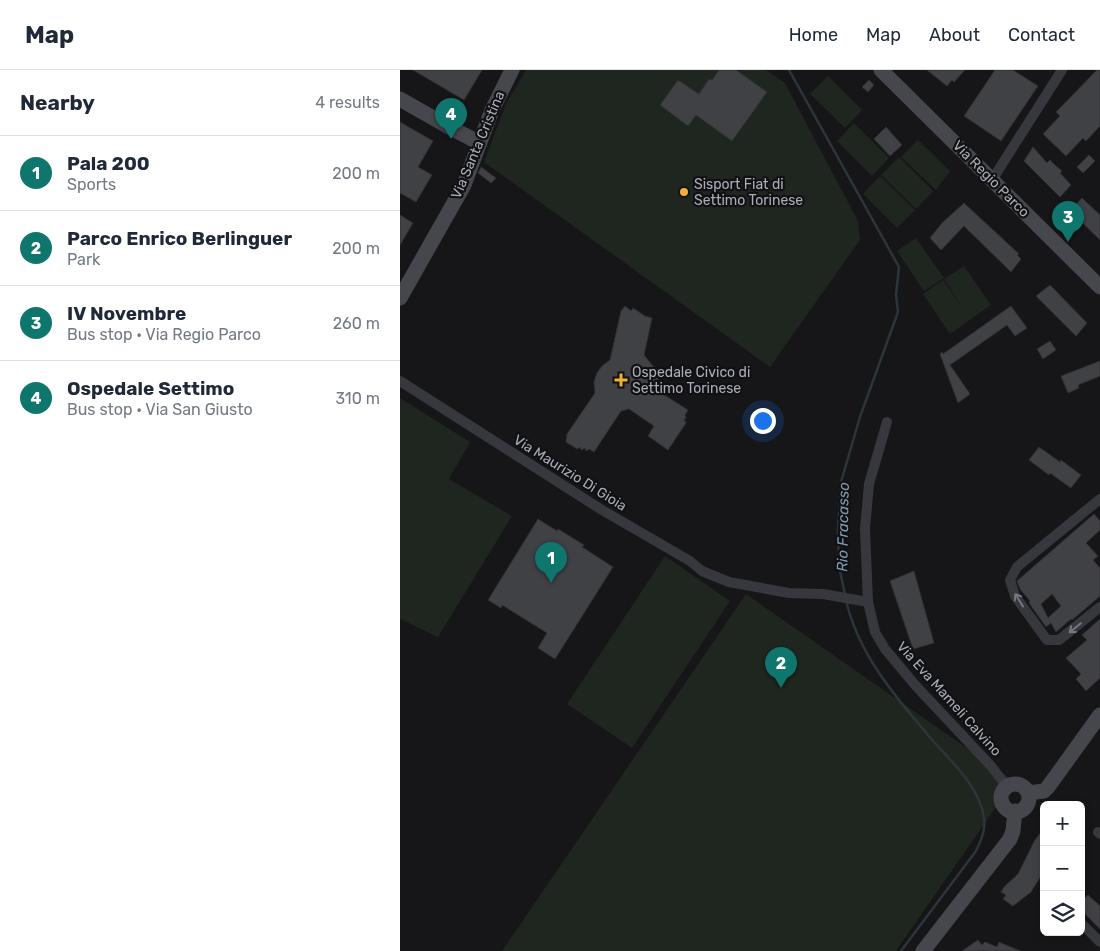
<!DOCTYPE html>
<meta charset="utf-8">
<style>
body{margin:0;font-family:Rubik,sans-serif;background:#f6f6f7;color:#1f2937}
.controls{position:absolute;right:15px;bottom:15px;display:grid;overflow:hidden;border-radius:8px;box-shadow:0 2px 8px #0003}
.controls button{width:45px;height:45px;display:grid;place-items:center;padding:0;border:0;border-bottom:1px solid #e0e1e3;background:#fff;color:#1f2937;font:25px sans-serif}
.you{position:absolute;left:362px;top:350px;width:18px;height:18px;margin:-12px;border:4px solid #fff;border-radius:50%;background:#1a73e8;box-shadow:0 0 0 8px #1a73e833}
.badge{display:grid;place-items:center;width:32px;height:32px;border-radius:50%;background:#0f766e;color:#fff;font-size:16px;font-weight:700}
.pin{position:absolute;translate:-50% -41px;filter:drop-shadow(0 1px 2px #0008)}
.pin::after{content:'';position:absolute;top:26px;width:18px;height:15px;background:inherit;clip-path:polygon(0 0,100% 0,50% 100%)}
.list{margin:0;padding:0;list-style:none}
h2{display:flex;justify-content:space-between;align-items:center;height:65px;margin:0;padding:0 20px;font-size:21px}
h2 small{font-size:16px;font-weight:400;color:#747a83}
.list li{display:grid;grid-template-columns:32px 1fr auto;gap:15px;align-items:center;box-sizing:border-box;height:75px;padding:0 20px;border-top:1px solid #e0e1e3}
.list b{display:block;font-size:19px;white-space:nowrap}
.list p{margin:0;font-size:16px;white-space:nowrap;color:#747a83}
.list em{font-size:16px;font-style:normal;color:#747a83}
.icon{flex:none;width:28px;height:28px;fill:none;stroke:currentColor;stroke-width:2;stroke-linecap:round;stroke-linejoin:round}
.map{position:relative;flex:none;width:700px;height:881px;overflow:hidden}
header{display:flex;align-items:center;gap:30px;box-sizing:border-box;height:70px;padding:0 25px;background:#fff;border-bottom:1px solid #e0e1e3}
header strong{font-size:24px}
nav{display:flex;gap:28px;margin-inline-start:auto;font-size:18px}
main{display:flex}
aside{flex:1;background:#fff}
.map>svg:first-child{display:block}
.green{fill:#1e261f}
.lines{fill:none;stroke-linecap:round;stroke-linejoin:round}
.stream{stroke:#2c353c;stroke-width:2.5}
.building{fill:#404145;stroke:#303034;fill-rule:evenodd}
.street{stroke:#37383d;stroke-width:10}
.secondary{stroke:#45474d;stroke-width:15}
.oneway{stroke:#757881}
.poi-dot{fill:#f2b134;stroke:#111113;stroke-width:2}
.labels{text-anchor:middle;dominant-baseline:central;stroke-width:4.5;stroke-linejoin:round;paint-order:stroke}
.street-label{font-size:14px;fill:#a8adb8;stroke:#111113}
.poi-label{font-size:14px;fill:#a8adb8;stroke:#111113;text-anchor:start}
.water-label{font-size:15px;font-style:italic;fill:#7f9bb3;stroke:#111113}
</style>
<header>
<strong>Map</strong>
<nav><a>Home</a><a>Map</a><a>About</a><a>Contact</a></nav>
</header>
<main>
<aside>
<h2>Nearby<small>4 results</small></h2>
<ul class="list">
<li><span class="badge">1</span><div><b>Pala 200</b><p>Sports</p></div><em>200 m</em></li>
<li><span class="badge">2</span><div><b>Parco Enrico Berlinguer</b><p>Park</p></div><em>200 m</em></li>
<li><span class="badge">3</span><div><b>IV Novembre</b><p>Bus stop · Via Regio Parco</p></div><em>260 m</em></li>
<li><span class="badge">4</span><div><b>Ospedale Settimo</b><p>Bus stop · Via San Giusto</p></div><em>310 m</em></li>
</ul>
</aside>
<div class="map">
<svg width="700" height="881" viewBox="0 0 700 881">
<rect width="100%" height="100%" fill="#161618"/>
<path class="green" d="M126 0H366L385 13 458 151 460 170 370 297 84 92 106 34Z
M428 6 462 40 445 58 410 24Z
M454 53 489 88 472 106 437 71Z
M518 70 550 101 536 120 501 87Z
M499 87 533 121 516 139 481 105Z
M480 106 515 140 497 158 463 124Z
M516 168 544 208 524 221 497 181Z
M564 196 591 235 550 264 523 224 543 210 563 239 544 209Z
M0 328 70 372 49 409 112 446 38 567 0 549Z
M265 486 330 531 232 678 167 634Z
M346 524 614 711 496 881H102Z"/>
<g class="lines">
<path class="stream" d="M389 0 499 197 496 225 498 242 460 347 441 412 438 460 439 496 445 525
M446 530C458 585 498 630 534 672 553 693 580 718 584 748 586 760 581 770 576 781L501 881"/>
</g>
<path class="building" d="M13 0H82L64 30Z
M319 0H336L367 22 332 71 296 45 288 56 260 35 278 10 299 24 309 9 312 10Z
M527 0H565L554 12 552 10 547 16Z
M595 0H613L638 16 601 71 564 46Z
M697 0H700V56L686 71 683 68 666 86 643 64 660 46 656 42Z
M469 10 474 15 468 22 462 17Z
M0 52 33 71 18 97 32 105 16 132 0 123Z
M486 57 502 75 490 86 474 69Z
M633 77 647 93 650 90 657 97 662 101 660 103 671 115 660 127 624 91Z
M689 85 695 91 683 103 677 97Z
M81 97 96 108 91 113 78 103Z
M682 128 700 145V170L670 141Z
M564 133 619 184 617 185 621 189 611 202 564 156 541 180 530 168 542 153Z
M0 145 13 153 0 175Z
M650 215 687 253 676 266 636 226Z
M225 236 231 241 233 238 245 246 252 248 244 285 256 300 258 307V321L288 340 285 345 286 348 284 349 286 353 268 380 248 366 254 356 229 339 221 341 194 382 189 379 186 381 185 378 181 380 180 377 177 379 166 372 167 364 195 323 194 312 197 303 202 296 210 290 221 241Z
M611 236 627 258 615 266 607 255 550 295 570 324 558 333 540 284 542 282 543 284Z
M650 271 656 280 643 289 637 279Z
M700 291V306L678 315 679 318 668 323 661 306Z
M639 377 660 392 661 390 681 405 671 418 650 403 649 405 629 390Z
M694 444 700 451V460L686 473 698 486 693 490 700 498V526L672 550 671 549 656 562 651 553 646 557 629 533 630 531 620 519 617 511ZM652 524 661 536 648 548 641 534Z
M138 449 157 461 158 459 184 475 182 477 213 497 155 589 138 578 147 563 102 535 101 538 88 530Z
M514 501 534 573 513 579 490 511Z
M700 549V608L686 621 676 609 681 604 666 588 687 570 682 565Z
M644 758V801L631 822 613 836 603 829 606 825 601 822 604 817 618 804 635 770Z
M688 825 700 836V859L681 840V832Z
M578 870 582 875 585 872 597 877 599 872 620 881H562Z"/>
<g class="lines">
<path class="street" d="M592 110 662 0
M0 311 202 440 290 491 302 501 329 512 389 523 423 524 468 532
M487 352 469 414 465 459 468 532 475 562 485 579 516 616 591 696 607 717
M700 429 617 497 610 510 615 526 647 570H659L700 537
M698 762 700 764
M681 853 700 872"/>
<path class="secondary" d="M481 0 700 217
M0 29 49 57 80 73
M0 228 64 115 92 40 112 0
M601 728a14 14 0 1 1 28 0a14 14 0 1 1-28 0Z
M628 723 644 721 648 717 700 645
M523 881 610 769 613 761 615 741"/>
</g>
<defs><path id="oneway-shaft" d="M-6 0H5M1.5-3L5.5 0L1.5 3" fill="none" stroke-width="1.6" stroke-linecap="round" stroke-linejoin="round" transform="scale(1.25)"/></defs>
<g class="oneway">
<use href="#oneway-shaft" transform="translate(619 530) rotate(-122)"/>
<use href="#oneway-shaft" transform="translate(675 558) rotate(141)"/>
</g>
<g class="poi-dot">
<circle cx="284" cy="122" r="5"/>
<path d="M218.5 302.5h5v5h5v5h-5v5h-5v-5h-5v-5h5z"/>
</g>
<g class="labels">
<g class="street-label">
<text transform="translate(78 75) rotate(-67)">Via Santa Cristina</text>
<text transform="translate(591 109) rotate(45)">Via Regio Parco</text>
<text transform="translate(170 403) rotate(32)">Via Maurizio Di Gioia</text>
<text transform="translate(549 629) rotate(48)">Via Eva Mameli Calvino</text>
</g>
<g class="poi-label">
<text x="294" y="114">Sisport Fiat di<tspan x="294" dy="16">Settimo Torinese</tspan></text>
<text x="232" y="302">Ospedale Civico di<tspan x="232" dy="16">Settimo Torinese</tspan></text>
</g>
<g class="water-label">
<text transform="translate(443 457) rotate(-89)">Rio Fracasso</text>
</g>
</g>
</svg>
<div class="controls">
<button>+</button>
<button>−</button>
<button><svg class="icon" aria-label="layers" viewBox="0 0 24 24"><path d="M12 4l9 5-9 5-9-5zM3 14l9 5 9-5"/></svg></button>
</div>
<div class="you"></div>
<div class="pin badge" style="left:151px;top:513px">1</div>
<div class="pin badge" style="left:381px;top:618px">2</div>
<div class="pin badge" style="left:668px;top:172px">3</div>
<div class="pin badge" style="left:51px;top:69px">4</div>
</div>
</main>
